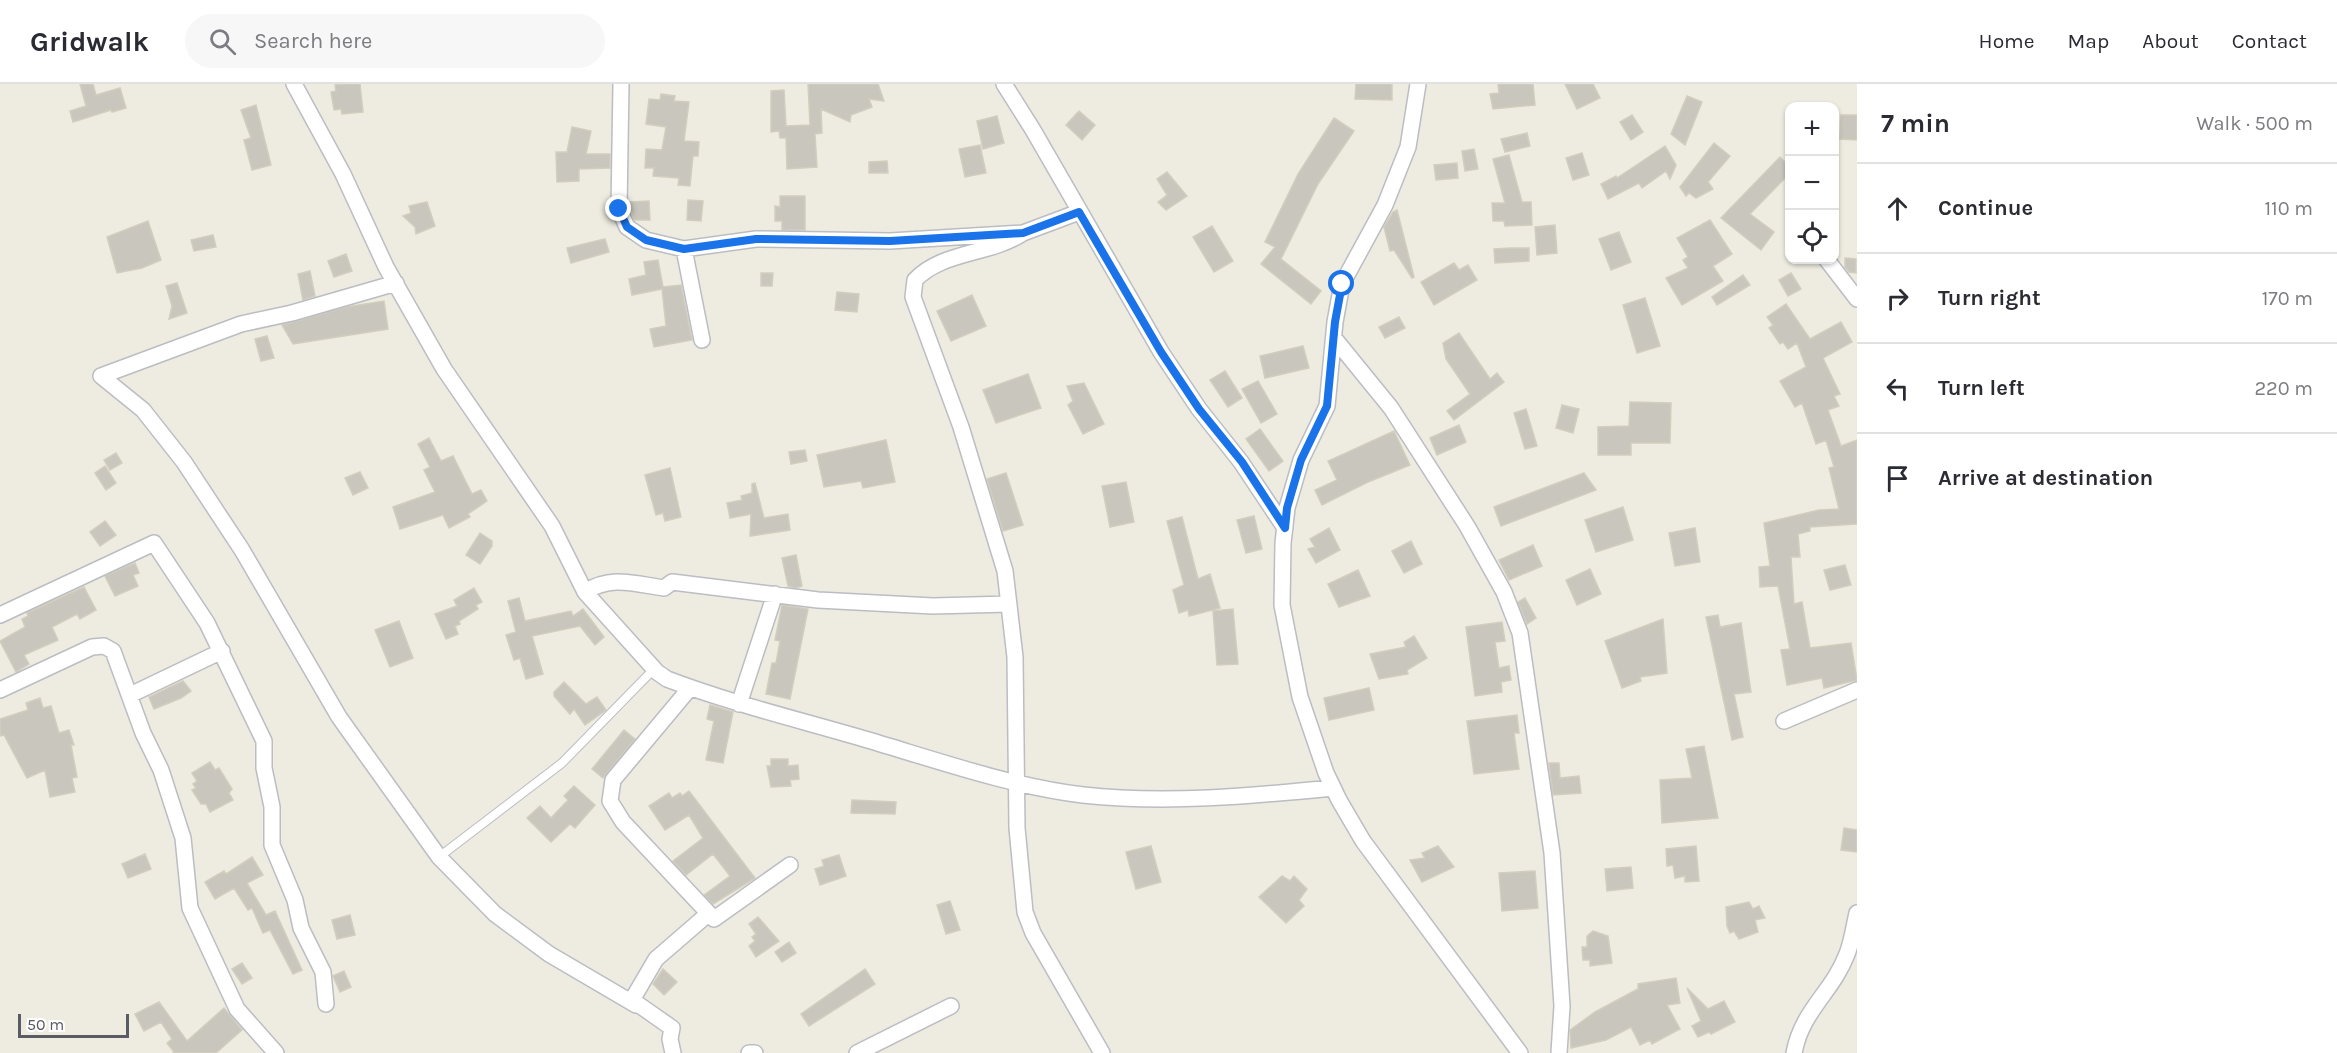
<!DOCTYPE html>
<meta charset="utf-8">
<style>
body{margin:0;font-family:Karla,sans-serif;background:#f7f7f7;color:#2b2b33}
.controls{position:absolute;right:18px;top:18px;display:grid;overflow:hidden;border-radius:12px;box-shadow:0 2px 4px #0004}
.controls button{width:54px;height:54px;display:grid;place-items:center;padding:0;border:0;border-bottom:2px solid #e1e1e2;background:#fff;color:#2b2b33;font:30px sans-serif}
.scale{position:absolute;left:18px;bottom:15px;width:111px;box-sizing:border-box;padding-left:6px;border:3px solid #595c63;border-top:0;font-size:16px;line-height:21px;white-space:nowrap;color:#595c63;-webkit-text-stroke:4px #fff;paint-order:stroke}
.stop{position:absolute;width:18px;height:18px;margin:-14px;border:4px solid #1a73e8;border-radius:50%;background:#fff}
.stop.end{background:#1a73e8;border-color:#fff;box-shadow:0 2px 6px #0008}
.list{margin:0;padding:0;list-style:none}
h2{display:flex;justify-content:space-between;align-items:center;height:78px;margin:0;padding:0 24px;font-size:26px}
h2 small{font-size:20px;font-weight:400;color:#7c7c81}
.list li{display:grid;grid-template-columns:39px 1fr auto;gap:18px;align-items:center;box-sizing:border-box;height:90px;padding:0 24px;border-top:2px solid #e1e1e2}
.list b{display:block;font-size:22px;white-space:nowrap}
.list em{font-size:20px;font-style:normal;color:#7c7c81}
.icon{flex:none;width:33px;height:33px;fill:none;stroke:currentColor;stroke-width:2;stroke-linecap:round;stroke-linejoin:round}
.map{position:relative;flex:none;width:1857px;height:969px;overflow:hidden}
header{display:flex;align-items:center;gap:36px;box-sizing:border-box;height:84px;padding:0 30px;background:#fff;border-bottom:2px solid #e1e1e2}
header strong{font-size:28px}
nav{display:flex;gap:33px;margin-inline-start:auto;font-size:21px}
.search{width:420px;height:54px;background:#f7f7f7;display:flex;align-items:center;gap:15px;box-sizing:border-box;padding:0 21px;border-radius:33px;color:#7c7c81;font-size:22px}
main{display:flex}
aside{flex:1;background:#fff}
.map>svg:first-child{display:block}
.building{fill:#c8c6bd;stroke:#d2cebe;stroke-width:1.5}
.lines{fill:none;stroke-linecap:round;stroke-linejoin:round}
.service-casing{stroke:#bbbdc3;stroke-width:10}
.minor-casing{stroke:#bbbdc3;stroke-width:18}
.service{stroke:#fff;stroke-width:8}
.minor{stroke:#fff;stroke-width:15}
.route{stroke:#1a73e8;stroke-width:8}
</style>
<header>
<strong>Gridwalk</strong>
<div class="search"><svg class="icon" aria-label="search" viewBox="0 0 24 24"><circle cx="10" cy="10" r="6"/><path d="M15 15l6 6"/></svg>Search here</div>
<nav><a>Home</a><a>Map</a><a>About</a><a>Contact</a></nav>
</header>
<main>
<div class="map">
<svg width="1857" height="969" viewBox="0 0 1857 969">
<rect width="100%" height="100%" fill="#eeece0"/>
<path class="building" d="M80 0H93L96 11 120 4 126 24 112 28 111 26 73 38 70 27 86 22Z
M346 0H360L363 28 342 30 341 25 334 26 331 8 336 7 335 1Z
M808 0H878L884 17 869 15 872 23 851 31 850 38 821 25 822 49 815 50 817 83 787 85 786 54H780L779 47 771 48V7L784 6 786 42 810 41Z
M1356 0H1392V16L1355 15Z
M1498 0H1533L1535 21 1493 25 1490 10 1499 9Z
M1565 0H1593L1600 14 1577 25Z
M661 10 675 12 674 17 689 18 684 57 699 58 698 72H693L690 102 678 101 679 94 653 92 654 84H645L646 65 662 66 666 43 646 40 649 15 660 16Z
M1687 12 1702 18 1685 61 1671 50Z
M256 21 271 81 252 86 244 56 251 54 241 26Z
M1079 27 1095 41 1082 56 1066 41Z
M1632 31 1643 48 1631 56 1620 38Z
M1841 31H1857V56L1840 55Z
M997 32 1004 59 983 65 977 37Z
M1334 34 1354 47 1318 100 1281 175 1321 207 1311 220 1261 180 1275 163 1265 158 1298 90Z
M572 43 591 47 586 70H610V84L579 85V97L557 98 556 68H567Z
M1527 49 1530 62 1505 68 1501 55Z
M1714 59 1730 72 1708 98 1713 105 1696 114 1689 109 1686 112 1680 103Z
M980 61 986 89 965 93 959 65Z
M1665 62 1676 81 1670 95 1666 87 1642 104 1639 99 1608 115 1601 100 1616 92 1617 94Z
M1474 65 1478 85 1465 87 1462 67Z
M1582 69 1589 91 1573 96 1566 74Z
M1509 71 1522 118H1531L1532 141 1505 142 1504 137H1493L1492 119H1505L1493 75Z
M1780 73 1790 83V89L1750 130 1774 148 1761 166 1721 134Z
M887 77 888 89H869V78Z
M1457 79 1458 94 1436 96 1434 81Z
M1167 88 1187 112 1166 126 1158 118 1167 111 1157 95Z
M780 112H805V146H782V137H775V122L780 123Z
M688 116 703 117 701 137 687 136Z
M649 117 650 136H634L629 118Z
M427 118 435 142 416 150 415 143 403 132 411 129 409 122Z
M1397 126 1414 193 1412 194 1394 166 1390 167 1384 143 1393 128Z
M1710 136 1732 170 1713 182 1723 197 1682 221 1666 194 1688 184 1683 176 1688 173 1677 154Z
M148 137 161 176 142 184 117 189 107 153Z
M1555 141 1557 169 1537 171 1535 143Z
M1212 142 1233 177 1214 188 1193 153Z
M1619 148 1631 178 1611 186 1599 155Z
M213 151 216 163 194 167 191 156Z
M605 155 609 168 571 179 567 164Z
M1511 164H1529V177L1495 179 1494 165Z
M346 170 352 187 334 193 328 177Z
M1845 174 1856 175V189L1849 188 1845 183Z
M658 176 663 203 681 201 692 256 654 263 650 245 666 242 662 205 632 211 629 195 646 191 644 178Z
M1454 179 1459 186 1468 181 1477 196 1434 221 1421 198Z
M310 187 315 212 303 216 298 190Z
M761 189H773L772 202H761Z
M1791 189 1801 205 1788 212 1779 196Z
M1743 191 1750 201 1717 221 1712 213Z
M177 199 187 229 169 235 172 222 166 202Z
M837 208 859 210 857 228 835 226Z
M972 211 986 242 951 257 937 227Z
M1645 214 1660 262 1637 269 1623 221Z
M384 217 388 245 293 260 282 241 346 223Z
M1786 220 1810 255 1841 238 1852 258 1823 274 1840 310 1834 312 1839 322 1828 326 1841 362 1857 356V440L1810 443V447L1798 450 1800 473H1791L1794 520 1802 518 1810 564 1851 559 1857 596 1824 604 1822 594 1787 601 1781 566 1790 565 1778 502 1760 503 1759 483 1770 482 1764 439 1819 426 1839 425 1829 384 1834 383 1826 356 1816 360 1802 319 1795 323 1780 297 1806 283 1797 259 1788 265 1783 258 1780 260 1769 244 1773 241 1767 233Z
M1399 233 1405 244 1385 254 1379 243Z
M1459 249 1490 295 1497 289 1504 298 1454 336 1447 327 1470 310 1446 275 1443 259Z
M267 252 274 274 261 277 255 255Z
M1303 262 1309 284 1265 294 1260 272Z
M1225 287 1242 314 1228 323 1210 296Z
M1028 290 1041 324 996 339 983 306Z
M1258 297 1277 330 1261 339 1242 305Z
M1084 299 1104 340 1083 350 1068 321 1073 317 1067 302Z
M1630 318 1671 319 1670 359H1631V371H1598V343L1629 342Z
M1562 321 1579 325 1573 349 1556 344Z
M1526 325 1537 362 1525 365 1514 329Z
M1459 341 1466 358 1437 371 1430 354Z
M1260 345 1283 377 1269 387 1246 355Z
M1394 347 1410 381 1368 398 1322 421 1315 406 1337 396 1328 377Z
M429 354 441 377 453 372 472 410 481 406 487 417 468 430 470 433 449 444 443 431 400 445 393 423 435 408 424 386 430 383 418 360Z
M886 356 895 398 863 404 861 397 824 403 817 371Z
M805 366 807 377 791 380 789 368Z
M116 369 122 379 110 386 104 376Z
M105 382 116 399 106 406 95 389Z
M670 384 681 433 665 437 663 429 656 431 645 391Z
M360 388 368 404 353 411 345 394Z
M1006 389 1023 441 1003 447 987 395Z
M1584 389 1596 406 1501 442 1494 423Z
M1126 398 1134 438 1110 443 1102 402Z
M755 399 764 434 788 430 790 446 750 452 751 430 730 434 727 419 742 416 741 412 752 409V400Z
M1623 423 1633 456 1596 468 1585 436Z
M1254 432 1262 465 1246 469 1237 436Z
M1182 433 1198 495 1210 490 1220 524 1189 532 1188 526 1179 529 1173 506 1184 501 1167 437Z
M105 437 116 451 100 462 90 448Z
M1329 444 1340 466 1316 479 1308 465 1315 463 1310 455Z
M1695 444 1700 478 1675 482 1669 449Z
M480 449 492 457V462L480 480 466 471Z
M1411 457 1422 480 1404 489 1392 467Z
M1533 461 1542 482 1509 496 1499 476Z
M796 471 802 502 796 504 788 502 782 474Z
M135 479 139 489 133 491 138 502 115 512 105 492Z
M1845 481 1851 501 1830 506 1824 486Z
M1590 485 1601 510 1577 521 1566 496Z
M1358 486 1370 512 1339 523 1328 500Z
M84 503 96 526 80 535 77 530 52 543 58 556 24 571 29 580 16 588 0 557 25 543 22 535 28 532 27 529Z
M474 504 482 518 476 521 478 525 459 537 460 540 455 542 458 550 446 555 435 530 457 522 454 516Z
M519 514 525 537 571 527 573 532 583 525 604 553 595 561 580 542 532 552 543 590 526 595 520 574 514 576 506 551 516 548 508 517Z
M1525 514 1536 534 1527 540 1518 518Z
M782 521 808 525 790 615 766 610 772 579H776L780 557 775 556Z
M1233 525 1238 580 1217 581 1213 527Z
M1718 531 1720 543 1741 539 1751 608 1734 610 1743 653 1732 656 1706 533Z
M1663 535 1667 589 1640 593 1641 597 1622 604 1605 557Z
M399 537 413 574 390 583 375 546Z
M1502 538 1505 557 1495 558 1499 584 1509 582 1511 596 1501 598 1502 608 1475 612 1466 543Z
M1414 552 1427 574 1407 586 1408 590 1379 595 1370 570 1406 563 1404 558Z
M183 597 191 607 181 614 154 625 149 613Z
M564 598 586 620 597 613 606 626 585 641 574 625 570 630 554 612V608Z
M1369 604 1374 626 1329 636 1324 614Z
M40 614 43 624 51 622 59 649 69 646 74 661H71L77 693 72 694 75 708 50 713 45 686 27 694 4 651 0 652V635L28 626 26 619Z
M710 621 733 628 723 679 706 676 714 637 707 635Z
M1517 631 1519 649H1514L1519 685 1474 690 1467 637Z
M624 646 635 655 603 694 592 685Z
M1704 662 1718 734 1662 739 1660 696 1692 694 1686 665Z
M771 675H788V682L798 681 799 695 790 696 791 702 771 703 767 682H771Z
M210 678 215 686 219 684 232 705 229 709 233 716 210 728 206 720H201L192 706 196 704 193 700 197 697 192 689Z
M1549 679H1559L1560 694 1579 692 1581 709 1553 711Z
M574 702 595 721 575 744 570 740 551 758 527 734 540 722 551 734 568 716 564 712Z
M689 707 755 794 713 820 704 811 730 792 713 770 686 791 673 777 703 754 689 731 665 746 649 722 669 709 672 714 680 709 682 712Z
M852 716 896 718 895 730 851 729Z
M1844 744 1857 746V768L1841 766Z
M1151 762 1161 798 1136 805 1126 768Z
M1438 762 1454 783 1422 798 1410 776 1425 774 1422 769Z
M1696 762 1699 797 1685 798V792L1675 794 1673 781 1667 782 1666 765Z
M145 770 151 785 128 794 122 780Z
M839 771 846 792 820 801 815 785 824 782 822 776Z
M252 773 263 791 247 799 266 831 275 827 302 886 293 890 270 846 263 849 252 824 248 826 234 804 215 815 205 798 224 787 226 790Z
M1631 783 1633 804 1607 807 1605 785Z
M1535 787 1538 824 1502 827 1499 789Z
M1282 792 1290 797 1294 792 1307 805 1299 816 1304 822 1286 839 1259 813Z
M950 817 960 846 946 850 937 821Z
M1749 818 1753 825 1759 822 1765 834 1755 836 1758 848 1739 855 1734 847 1730 849 1727 842 1726 823Z
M350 831 355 851 337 855 332 836Z
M758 833 779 857 756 873 749 862 755 857 752 853 756 850 749 840Z
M1593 847 1608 852 1612 879 1590 882V876H1583L1582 863H1587V852Z
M789 858 796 869 782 878 775 868Z
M242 879 252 894 242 900 232 885Z
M663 885 677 898 664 911 653 900Z
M865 885 875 900 809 942 801 930Z
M344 887 351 903 340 908 333 892Z
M1676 894 1680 919 1667 921 1680 945 1652 960 1650 956 1640 961 1631 943 1606 956 1571 964 1570 946 1595 928 1638 905V900Z
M1687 904 1708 925 1724 917 1735 938 1711 950 1709 948 1698 953 1692 942 1701 937Z
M159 918 187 957 224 924 242 946 216 969H173L174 968 167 959 172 955 161 938 144 947 135 930Z"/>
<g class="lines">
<g class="service-casing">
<path id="service" d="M439 773 562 679 654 585"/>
</g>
<g class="minor-casing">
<path id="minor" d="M294 0 343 90 386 183 444 285 552 442 585 508 657 588 667 595C733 620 800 636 868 656 939 677 1010 702 1083 711 1166 720 1251 712 1333 704
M621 0 619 125 627 143 646 156 684 165 756 155 890 157 1023 149 1079 128
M1004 0 1033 46 1161 268 1199 325 1241 378 1285 444
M1418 0 1408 63 1385 121 1342 200 1335 238 1327 322 1301 376 1287 424 1283 459 1282 521 1300 613 1326 689 1339 716 1363 757 1520 969
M1023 149C990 171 942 167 915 196L913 213 961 343 1005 487 1015 573 1017 744 1025 828 1033 849 1102 969
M684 165 702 256
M1827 176 1857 215
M1334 254 1391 324 1467 442 1504 508 1520 549 1552 769 1562 922 1559 969
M101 292 143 326 184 378 242 466 339 633 439 773 495 830 549 870 636 921
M101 292 241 240 292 229 396 199
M585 508C611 491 635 500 664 504L672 498 818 516 933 522 1009 520
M0 531 154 459 207 539 264 657V684L272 723V761L295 816 301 844 323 888 326 920
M690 604 613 696 610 717 623 738 714 835 790 781
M0 606 92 563 104 562 113 567 143 649 161 686 183 754 190 824 237 925 276 969
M130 611 222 567
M739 620 775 510
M1784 637 1857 606
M673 969 670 955 672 944 632 916 656 875 708 830
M749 969H755
M857 969 951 922
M1794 969C1802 926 1832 909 1847 870 1852 857 1854 842 1857 829"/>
</g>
<use href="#service" class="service"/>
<use href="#minor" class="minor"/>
</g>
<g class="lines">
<path class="route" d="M619 125 627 143 646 156 684 165 756 155 890 157 1023 149 1079 128 1161 268 1199 325 1242 378 1285 444 1287 424 1301 376 1327 322 1335 238 1342 200"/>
</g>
</svg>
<div class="controls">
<button>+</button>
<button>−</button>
<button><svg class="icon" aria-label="locate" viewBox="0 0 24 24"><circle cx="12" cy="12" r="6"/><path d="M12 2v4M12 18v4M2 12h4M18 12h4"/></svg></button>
</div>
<div class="scale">50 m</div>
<div class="stop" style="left:1342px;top:200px"></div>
<div class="stop end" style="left:619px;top:125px"></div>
</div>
<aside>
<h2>7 min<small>Walk · 500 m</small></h2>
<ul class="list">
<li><svg class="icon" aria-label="ahead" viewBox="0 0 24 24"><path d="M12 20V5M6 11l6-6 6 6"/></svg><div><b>Continue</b></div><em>110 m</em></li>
<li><svg class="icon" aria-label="right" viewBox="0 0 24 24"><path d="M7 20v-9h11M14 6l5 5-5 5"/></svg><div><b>Turn right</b></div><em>170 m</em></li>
<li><svg class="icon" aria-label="left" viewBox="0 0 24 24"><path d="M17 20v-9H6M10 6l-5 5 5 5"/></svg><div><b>Turn left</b></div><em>220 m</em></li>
<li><svg class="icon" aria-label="arrive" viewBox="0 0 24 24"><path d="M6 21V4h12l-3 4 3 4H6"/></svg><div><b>Arrive at destination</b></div></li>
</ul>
</aside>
</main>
